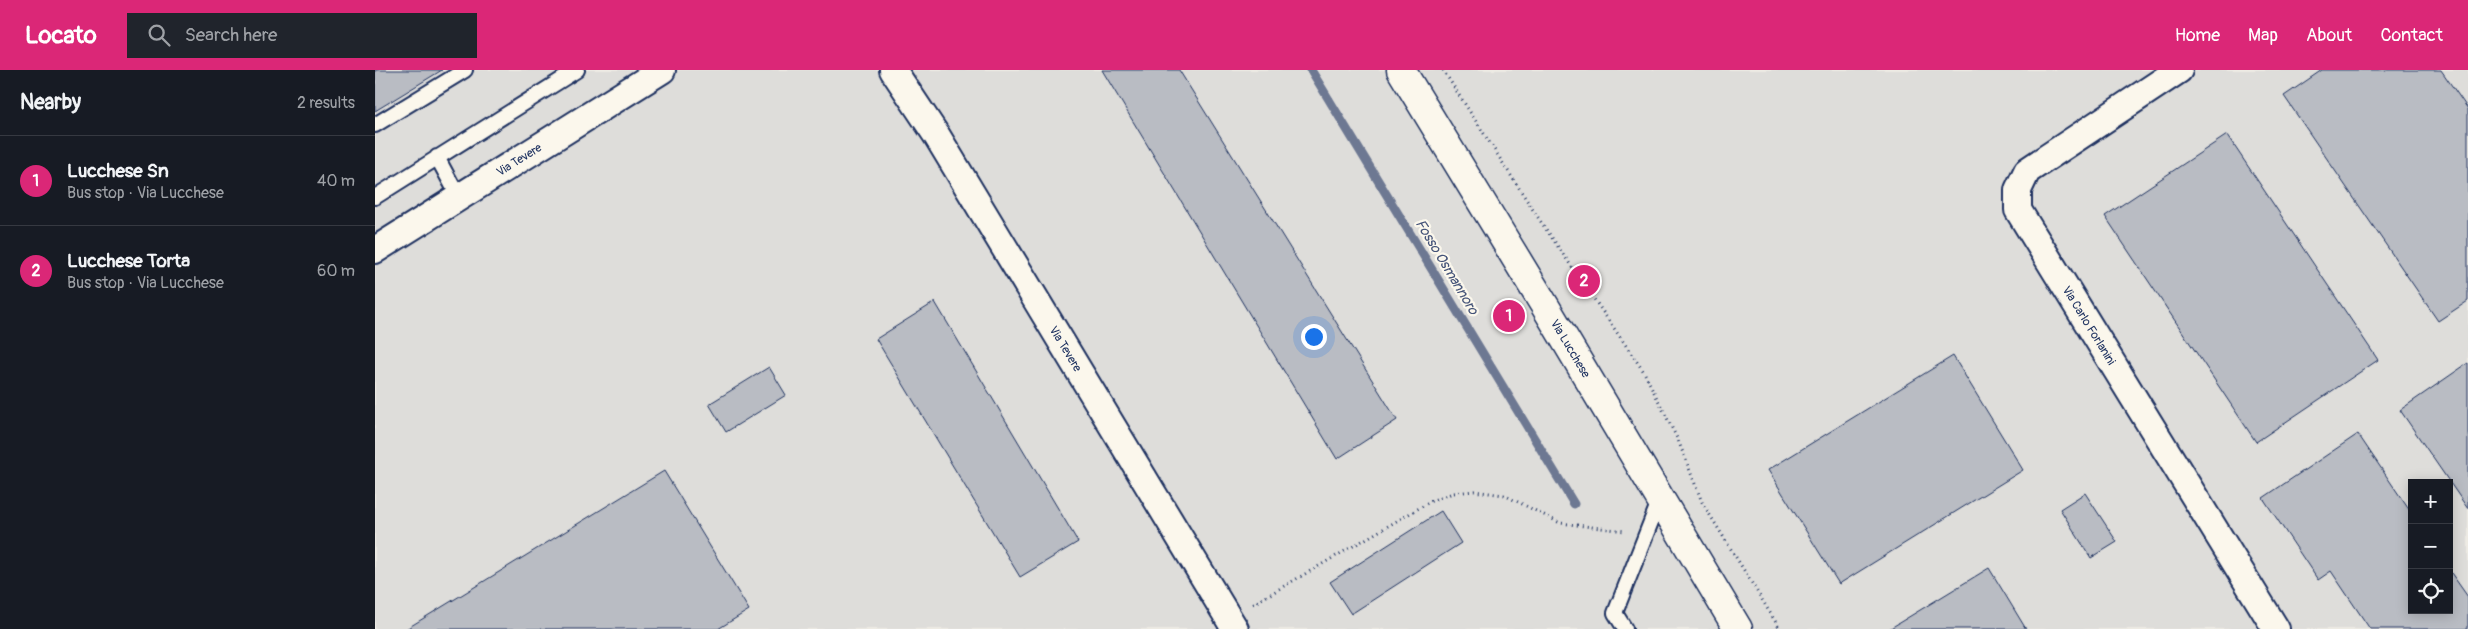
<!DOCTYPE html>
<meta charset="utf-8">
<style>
body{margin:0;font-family:Pangolin,sans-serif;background:#20242c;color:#f1f3f6}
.controls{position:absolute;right:15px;bottom:15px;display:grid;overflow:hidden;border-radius:0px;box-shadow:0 2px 12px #0003}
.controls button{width:45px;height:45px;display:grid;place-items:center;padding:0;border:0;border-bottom:1px solid #363941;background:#171b24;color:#f1f3f6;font:25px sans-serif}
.you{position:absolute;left:938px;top:266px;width:18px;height:18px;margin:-12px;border:4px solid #fff;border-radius:50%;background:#1a73e8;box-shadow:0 0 0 8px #1a73e833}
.badge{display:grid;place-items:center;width:32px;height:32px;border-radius:50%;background:#db2777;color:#fff;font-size:16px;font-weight:700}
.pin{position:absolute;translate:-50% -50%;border:2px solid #fff;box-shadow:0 1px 5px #0006}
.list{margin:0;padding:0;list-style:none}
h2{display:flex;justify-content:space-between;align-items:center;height:65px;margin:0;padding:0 20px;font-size:21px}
h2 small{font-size:16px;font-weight:400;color:#9ea1a6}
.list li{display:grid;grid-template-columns:32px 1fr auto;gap:15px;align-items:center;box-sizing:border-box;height:90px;padding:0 20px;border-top:1px solid #363941}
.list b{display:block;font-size:19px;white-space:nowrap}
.list p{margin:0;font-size:16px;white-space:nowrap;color:#9ea1a6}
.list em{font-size:16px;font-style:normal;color:#9ea1a6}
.icon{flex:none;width:28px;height:28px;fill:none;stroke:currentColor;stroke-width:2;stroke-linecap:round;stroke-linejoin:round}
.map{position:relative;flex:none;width:2093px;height:559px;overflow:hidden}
header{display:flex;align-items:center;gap:30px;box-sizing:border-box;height:70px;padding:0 25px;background:#db2777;color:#fff}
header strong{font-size:24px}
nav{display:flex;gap:28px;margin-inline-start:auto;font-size:18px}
.search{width:350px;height:45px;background:#20242c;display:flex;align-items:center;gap:12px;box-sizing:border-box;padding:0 18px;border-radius:0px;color:#9ea1a6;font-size:19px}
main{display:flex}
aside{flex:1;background:#171b24}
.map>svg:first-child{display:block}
.built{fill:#deddda;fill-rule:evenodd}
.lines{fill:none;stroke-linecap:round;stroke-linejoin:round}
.stream{stroke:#6d7892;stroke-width:9}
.building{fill:#b9bcc3;stroke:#1b2f5e}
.lane-casing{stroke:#1b2f5e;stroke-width:18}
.street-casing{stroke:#1b2f5e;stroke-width:30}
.secondary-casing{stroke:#1b2f5e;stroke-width:31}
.path{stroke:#1b2f5e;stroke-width:3;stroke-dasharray:1 4;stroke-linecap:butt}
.lane{stroke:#fbf7ec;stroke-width:14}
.street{stroke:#fbf7ec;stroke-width:26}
.secondary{stroke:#fbf7ec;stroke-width:28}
.labels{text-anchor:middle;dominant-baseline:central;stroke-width:4.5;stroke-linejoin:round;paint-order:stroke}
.street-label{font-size:12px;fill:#1b2f5e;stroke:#fbf7ec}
.water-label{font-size:14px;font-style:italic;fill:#445378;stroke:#fbf7ec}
</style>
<header>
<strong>Locato</strong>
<div class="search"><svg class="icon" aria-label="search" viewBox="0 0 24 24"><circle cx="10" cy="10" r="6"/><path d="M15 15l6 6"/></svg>Search here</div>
<nav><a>Home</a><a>Map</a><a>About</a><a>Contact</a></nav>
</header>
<main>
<aside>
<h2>Nearby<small>2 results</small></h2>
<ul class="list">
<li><span class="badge">1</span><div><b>Lucchese Sn</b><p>Bus stop · Via Lucchese</p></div><em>40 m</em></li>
<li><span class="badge">2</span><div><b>Lucchese Torta</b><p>Bus stop · Via Lucchese</p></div><em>60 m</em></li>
</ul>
</aside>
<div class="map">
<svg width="2093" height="559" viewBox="0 0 2093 559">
<rect width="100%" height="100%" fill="#eeebe4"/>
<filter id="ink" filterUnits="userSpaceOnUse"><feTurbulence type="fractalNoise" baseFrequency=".02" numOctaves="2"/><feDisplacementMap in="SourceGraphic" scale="10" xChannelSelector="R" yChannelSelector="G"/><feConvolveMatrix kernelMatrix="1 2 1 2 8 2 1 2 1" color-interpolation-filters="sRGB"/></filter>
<g filter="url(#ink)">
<path class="built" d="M0 0H2093V559H0ZM2037 413H2074V540H2037Z"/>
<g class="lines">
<path class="stream" d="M936 0 1199 434"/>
</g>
<path class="building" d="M0 0H67L0 41Z
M727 0H804L1022 350 962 389Z
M1947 0H2066L2093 39V231L2063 251 1909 26Z
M1852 65 2003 290 1881 372 1730 146Z
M560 232 703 472 645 507 501 269Z
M1578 286 1648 400 1464 514 1393 400Z
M2093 293V439L2025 340Z
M394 297 411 325 351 362 334 334Z
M1983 364 2037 444V540H2074V500L2093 527V559H1995L1956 501 1943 510 1888 428Z
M289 401 374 540 343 559H31Z
M1710 423 1742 472 1716 488 1685 439Z
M1066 441 1086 473 976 544 955 512Z
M1614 498 1651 559H1514Z"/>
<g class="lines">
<g class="lane-casing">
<path id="lane" d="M0 55 90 0
M62 87 83 126
M0 127 202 0
M1250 559 1240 543 1285 429"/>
</g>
<g class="street-casing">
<g id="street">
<path id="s1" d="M518 0 562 66 860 559"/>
<path id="s2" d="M1804 0 1652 101 1643 120V140L1901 559"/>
<path id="s3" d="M0 180 287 0"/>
</g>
</g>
<g class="secondary-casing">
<g id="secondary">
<path id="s4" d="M1026 0 1170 236 1363 559"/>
</g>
</g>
<path class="path" d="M1068 0 1162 146 1269 302 1303 370 1327 432 1405 559
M878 534 1058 430 1078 423 1099 421 1129 425 1185 453 1250 461"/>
<use href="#lane" class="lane"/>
<use href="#street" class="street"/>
<use href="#secondary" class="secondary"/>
</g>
</g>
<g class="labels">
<g class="street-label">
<text stroke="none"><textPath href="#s3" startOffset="170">Via Tevere</textPath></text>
<text stroke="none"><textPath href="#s2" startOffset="359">Via Carlo Forlanini</textPath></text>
<text stroke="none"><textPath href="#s1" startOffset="328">Via Tevere</textPath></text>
<text stroke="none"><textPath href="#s4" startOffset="326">Via Lucchese</textPath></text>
</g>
<g class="water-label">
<text transform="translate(1072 197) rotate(59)">Fosso Osmannoro</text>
</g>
</g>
</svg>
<div class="controls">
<button>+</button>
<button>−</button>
<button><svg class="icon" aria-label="locate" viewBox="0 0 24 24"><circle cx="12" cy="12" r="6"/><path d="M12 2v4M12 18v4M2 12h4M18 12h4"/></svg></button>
</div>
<div class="you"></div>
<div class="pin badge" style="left:1134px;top:246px">1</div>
<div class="pin badge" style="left:1209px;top:211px">2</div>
</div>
</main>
